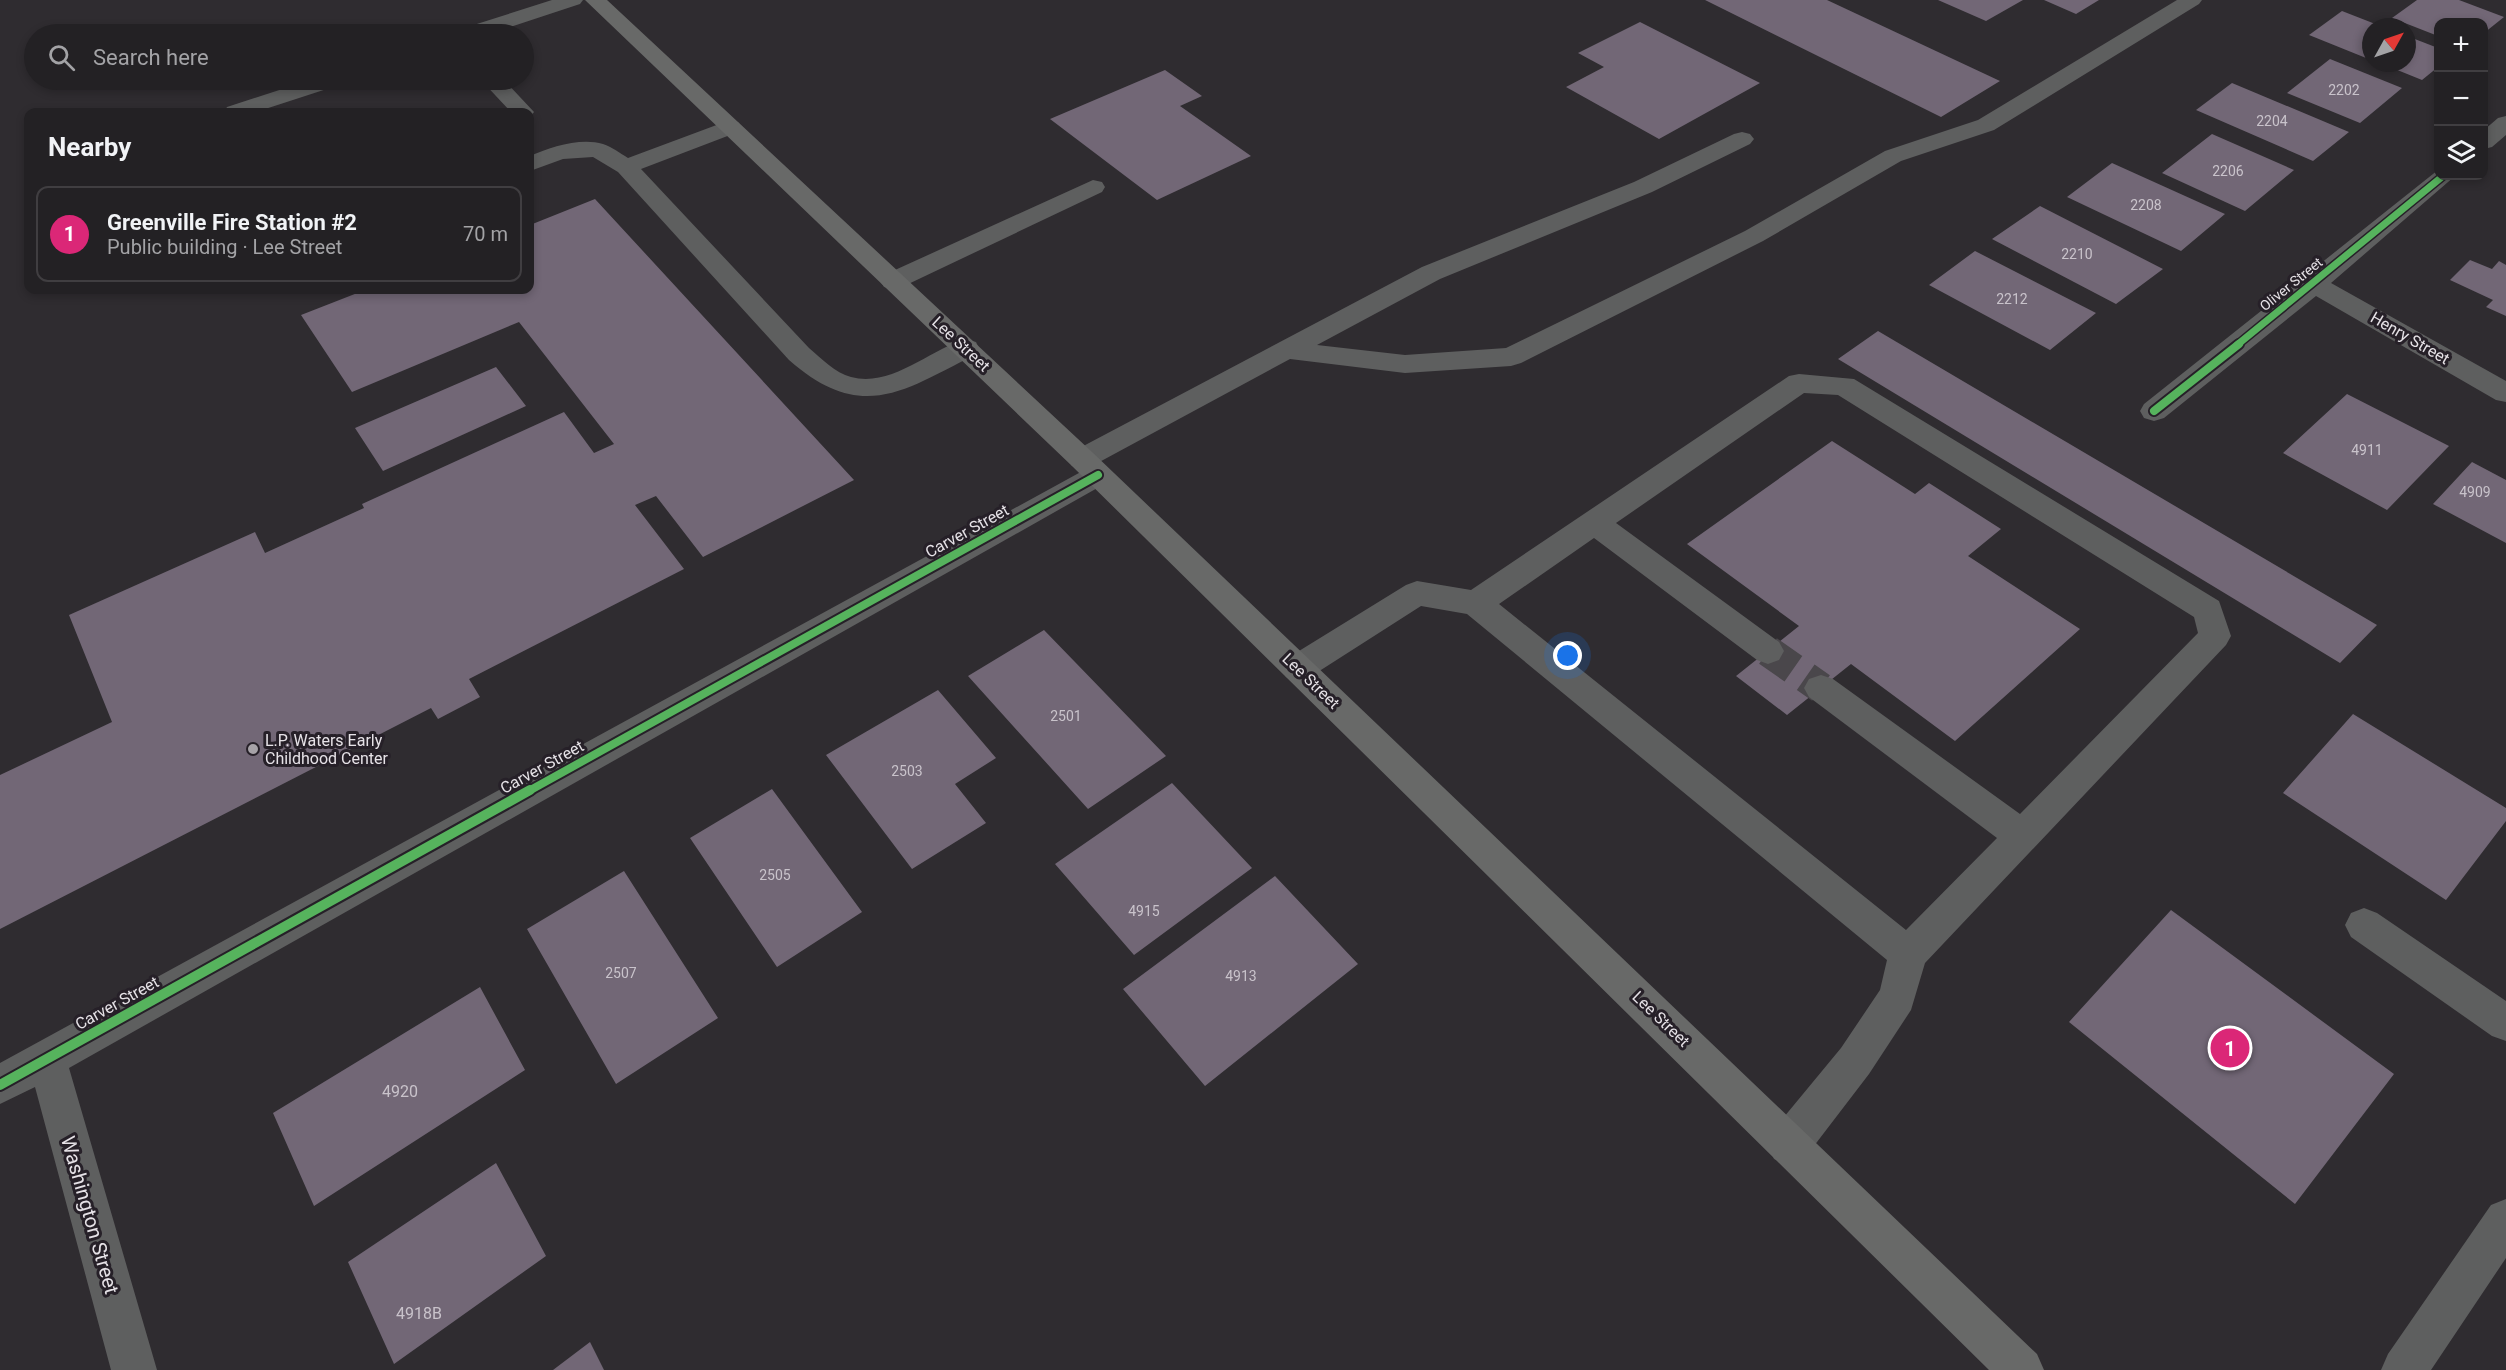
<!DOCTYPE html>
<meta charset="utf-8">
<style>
body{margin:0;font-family:Roboto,sans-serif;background:#2b292c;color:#f1f3f6}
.controls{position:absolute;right:18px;top:18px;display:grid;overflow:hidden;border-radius:12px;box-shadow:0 3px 9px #0003}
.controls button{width:54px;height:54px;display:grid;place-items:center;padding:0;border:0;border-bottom:2px solid #403e41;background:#232124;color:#f1f3f6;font:30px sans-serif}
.compass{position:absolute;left:2362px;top:18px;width:54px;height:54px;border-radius:50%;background:#232124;box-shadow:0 3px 9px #0003;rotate:50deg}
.you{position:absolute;left:1568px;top:656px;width:21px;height:21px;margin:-15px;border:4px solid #fff;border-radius:50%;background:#1a73e8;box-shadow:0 0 0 9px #1a73e833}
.badge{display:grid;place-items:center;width:39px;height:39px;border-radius:50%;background:#db2777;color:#fff;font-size:20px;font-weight:700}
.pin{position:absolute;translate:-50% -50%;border:3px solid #fff;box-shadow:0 2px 6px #0006}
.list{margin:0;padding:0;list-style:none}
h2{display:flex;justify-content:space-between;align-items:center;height:78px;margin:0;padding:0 24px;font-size:26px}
h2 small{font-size:20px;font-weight:400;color:#a3a3a6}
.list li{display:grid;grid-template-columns:39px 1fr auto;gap:18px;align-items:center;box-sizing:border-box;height:96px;margin:0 12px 12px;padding:0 12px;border:2px solid #403e41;border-radius:12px}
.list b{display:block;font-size:22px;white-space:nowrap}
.list p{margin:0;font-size:20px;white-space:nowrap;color:#a3a3a6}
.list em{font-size:20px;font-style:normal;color:#a3a3a6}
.icon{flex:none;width:33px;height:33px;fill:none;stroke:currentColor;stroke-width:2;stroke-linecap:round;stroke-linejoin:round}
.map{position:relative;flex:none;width:2506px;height:1370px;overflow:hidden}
.search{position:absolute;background:#232124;box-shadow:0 3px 9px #0003;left:24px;top:24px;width:510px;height:66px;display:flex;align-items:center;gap:15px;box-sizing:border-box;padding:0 21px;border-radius:33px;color:#a3a3a6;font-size:22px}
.panel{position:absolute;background:#232124;box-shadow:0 3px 9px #0003;left:24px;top:108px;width:510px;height:186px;border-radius:12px}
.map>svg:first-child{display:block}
.building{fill:#726776}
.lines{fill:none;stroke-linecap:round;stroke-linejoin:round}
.minor-tunnel{stroke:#4a474b;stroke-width:31;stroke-dasharray:31 15;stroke-linecap:butt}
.minor{fill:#5e5f5f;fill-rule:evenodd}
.major{fill:#686968;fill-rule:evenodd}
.cycleway-far2-casing{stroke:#262028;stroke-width:10}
.cycleway-far1-casing{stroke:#262028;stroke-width:12}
.cycleway-casing{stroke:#262028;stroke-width:14}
.cycleway-far2{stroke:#56b35d;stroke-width:7}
.cycleway-far1{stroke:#56b35d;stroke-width:8}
.cycleway{stroke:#56b35d;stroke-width:10}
.poi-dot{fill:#a6a2a7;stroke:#262028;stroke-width:2}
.labels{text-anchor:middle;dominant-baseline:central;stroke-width:6;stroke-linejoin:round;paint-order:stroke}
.number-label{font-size:14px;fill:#c9c3cb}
.far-street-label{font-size:14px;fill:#e6e2e7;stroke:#262028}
.street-label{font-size:16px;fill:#e6e2e7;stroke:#262028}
.poi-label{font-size:16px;fill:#e6e2e7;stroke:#262028;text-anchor:start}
.near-number-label{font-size:16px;fill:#c9c3cb}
.near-street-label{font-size:20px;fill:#e6e2e7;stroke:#262028}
</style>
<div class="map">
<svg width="2506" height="1370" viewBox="0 0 2506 1370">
<rect width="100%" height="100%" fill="#2f2c30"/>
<path class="building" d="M1705 0H1827L2000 81 1941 117Z
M1938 0H2023L1986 21Z
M2044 0H2099L2076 14Z
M2417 0H2459L2504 17 2484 33V22H2438V36L2392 18Z
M2342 11 2383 27H2371V60L2309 35Z
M1640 22 1760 83 1659 139 1566 87 1604 67 1578 53Z
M2407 36 2438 48V67L2422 80 2380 63H2407Z
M2330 59 2402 88 2360 123 2287 93Z
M1165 70 1202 96 1180 106 1251 156 1157 200 1050 119Z
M2232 83 2349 132 2313 161 2196 110Z
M2212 134 2294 170 2245 211 2162 173Z
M2112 163 2225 214 2181 251 2067 197Z
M595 199 854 480 703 557 656 496 635 505 684 569 469 679 480 697 438 719 431 708 0 929V775L112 722 69 615 255 532 265 553 364 508 362 504 564 412 594 453 614 444 519 322 352 392 301 315 365 290H530V225Z
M2040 206 2163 269 2116 304 1992 239Z
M1975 251 2096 313 2050 350 1929 285Z
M2470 260 2492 269 2499 261 2506 265V316L2486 307 2493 300 2450 280Z
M1878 331 2377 625 2340 663 1838 359Z
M496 367 526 406 383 471 355 428Z
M2347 394 2449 446 2387 510 2283 453Z
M1832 441 1915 494 1929 483 2001 529 1968 556 2080 629 1955 741 1851 664 1787 715 1736 676 1799 626 1687 544Z
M2472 462 2506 480V543L2433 504Z
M1044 630 1166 756 1088 809 968 676Z
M938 690 996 758 955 784 986 823 912 869 826 755Z
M2353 714 2506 808V821L2446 900 2283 793Z
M1172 783 1252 868 1134 955 1055 864Z
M772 789 862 912 777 967 690 838Z
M624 871 718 1018 616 1084 527 929Z
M1275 876 1358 964 1205 1086 1123 989Z
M2171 910 2394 1074 2295 1204 2069 1022Z
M480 987 525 1070 314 1206 273 1113Z
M496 1163 546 1256 394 1364 348 1262Z
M590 1342 604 1370H553Z"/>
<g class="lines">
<path class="minor-tunnel" d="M1768 651 1821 688"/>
<path class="minor" d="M552 0H583L580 4 489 34H458L461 29Z
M2177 0H2202L2199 4 1994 130 1901 161 1763 241 1521 363 1511 366 1405 373 1290 359 1092 466 1082 469 1072 466 1068 459 1072 452 1422 267 1634 182 1734 134 1742 132 1750 134 1754 139 1750 144 1652 192 1440 279 1317 345 1405 355 1506 348 1745 231 1885 151 1978 120Z
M310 80H342L339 85 256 112H224L227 107Z
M481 80H504L534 112 530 117V112H511Z
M2506 116V135L2492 147 2484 149V130L2498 118Z
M730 120 738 122 742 127 738 132 641 169 809 348C821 358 835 373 851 377 892 388 930 349 966 339L976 342 979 348 976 354C902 392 861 423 789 360L618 172 593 157 563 159 530 171V156C550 147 581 137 603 144 612 147 620 153 628 158Z
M2438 170V176H2455L2331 283 2506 381V402L2496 400 2316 296 2164 418 2154 421 2144 418 2140 411 2144 404Z
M1093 180 1102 182 1105 187 1102 192 902 287 893 289 884 287 880 281 884 275Z
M1799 374 1854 379 2219 601 2231 636 2226 645 1925 963 1911 1010 1869 1074 1804 1159 1789 1165 1774 1159 1768 1144 1774 1129 1841 1048 1880 990 1887 960 1467 614 1421 606 1310 677 1298 681 1286 677 1282 668 1286 659 1406 585 1417 581 1471 590 1789 376ZM1804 393 1838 395 2194 617 2198 633 2020 814 1833 679 1821 675 1809 679 1804 688 1809 697 1997 838 1906 930 1499 604 1594 538 1757 660 1768 664 1779 660 1784 651 1779 642 1616 523Z
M1098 465 1108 468 1113 475 1108 482 69 1068 157 1370H111L35 1087 0 1104V1063L1088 468Z
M2364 908 2377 913 2506 1001V1041L2492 1036 2351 937 2345 925 2351 913Z
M2506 1199V1258L2431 1370H2381L2388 1354 2491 1205Z"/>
<path class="major" d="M585 0H607L1092 452 2037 1354 2044 1370H1989L1072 466Z"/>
<g class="cycleway-far2-casing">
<path id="cycleway-far2" d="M2237 345 2443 176"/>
</g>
<g class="cycleway-far1-casing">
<path id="cycleway-far1" d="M2154 411 2239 344
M527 792 1098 475"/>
</g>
<g class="cycleway-casing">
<path id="cycleway" d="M0 1085 530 790"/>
</g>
<use href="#cycleway-far2" class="cycleway-far2"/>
<use href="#cycleway-far1" class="cycleway-far1"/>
<use href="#cycleway" class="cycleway"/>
</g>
<circle class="poi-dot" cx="253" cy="749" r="6"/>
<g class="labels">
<g class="number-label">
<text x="2344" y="90">2202</text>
<text x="2272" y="121">2204</text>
<text x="2228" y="171">2206</text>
<text x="2146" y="205">2208</text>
<text x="2077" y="254">2210</text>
<text x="2012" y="299">2212</text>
<text x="2367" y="450">4911</text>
<text x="2475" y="492">4909</text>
<text x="1066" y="716">2501</text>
<text x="907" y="771">2503</text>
<text x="775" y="875">2505</text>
<text x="1144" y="911">4915</text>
<text x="621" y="973">2507</text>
<text x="1241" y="976">4913</text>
</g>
<g class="far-street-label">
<text transform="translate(2291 284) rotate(-39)">Oliver Street</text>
</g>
<g class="street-label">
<text transform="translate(2410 338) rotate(30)">Henry Street</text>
<text transform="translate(961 344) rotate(43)">Lee Street</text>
<text transform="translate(967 531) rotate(-29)">Carver Street</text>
<text transform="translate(1311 681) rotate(44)">Lee Street</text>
<text transform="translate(542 767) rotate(-29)">Carver Street</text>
<text transform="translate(117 1003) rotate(-29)">Carver Street</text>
<text transform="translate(1661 1019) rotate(44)">Lee Street</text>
</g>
<g class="poi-label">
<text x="265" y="740">L.P. Waters Early<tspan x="265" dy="18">Childhood Center</tspan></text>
</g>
<g class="near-number-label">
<text x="400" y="1091">4920</text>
<text x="419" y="1313">4918B</text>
</g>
<g class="near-street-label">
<text transform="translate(90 1215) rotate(74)">Washington Street</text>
</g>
</g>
</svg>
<div class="controls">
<button>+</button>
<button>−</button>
<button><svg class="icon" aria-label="layers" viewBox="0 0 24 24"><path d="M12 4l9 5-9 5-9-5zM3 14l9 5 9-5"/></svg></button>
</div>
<svg class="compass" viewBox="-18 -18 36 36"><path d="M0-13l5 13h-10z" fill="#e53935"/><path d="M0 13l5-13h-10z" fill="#a3a3a6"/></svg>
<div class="you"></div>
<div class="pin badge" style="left:2230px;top:1048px">1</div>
<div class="search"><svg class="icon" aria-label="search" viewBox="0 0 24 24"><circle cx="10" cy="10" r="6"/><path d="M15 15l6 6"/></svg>Search here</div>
<section class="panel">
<h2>Nearby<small></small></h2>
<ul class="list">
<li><span class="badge">1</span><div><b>Greenville Fire Station #2</b><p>Public building · Lee Street</p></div><em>70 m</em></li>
</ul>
</section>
</div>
